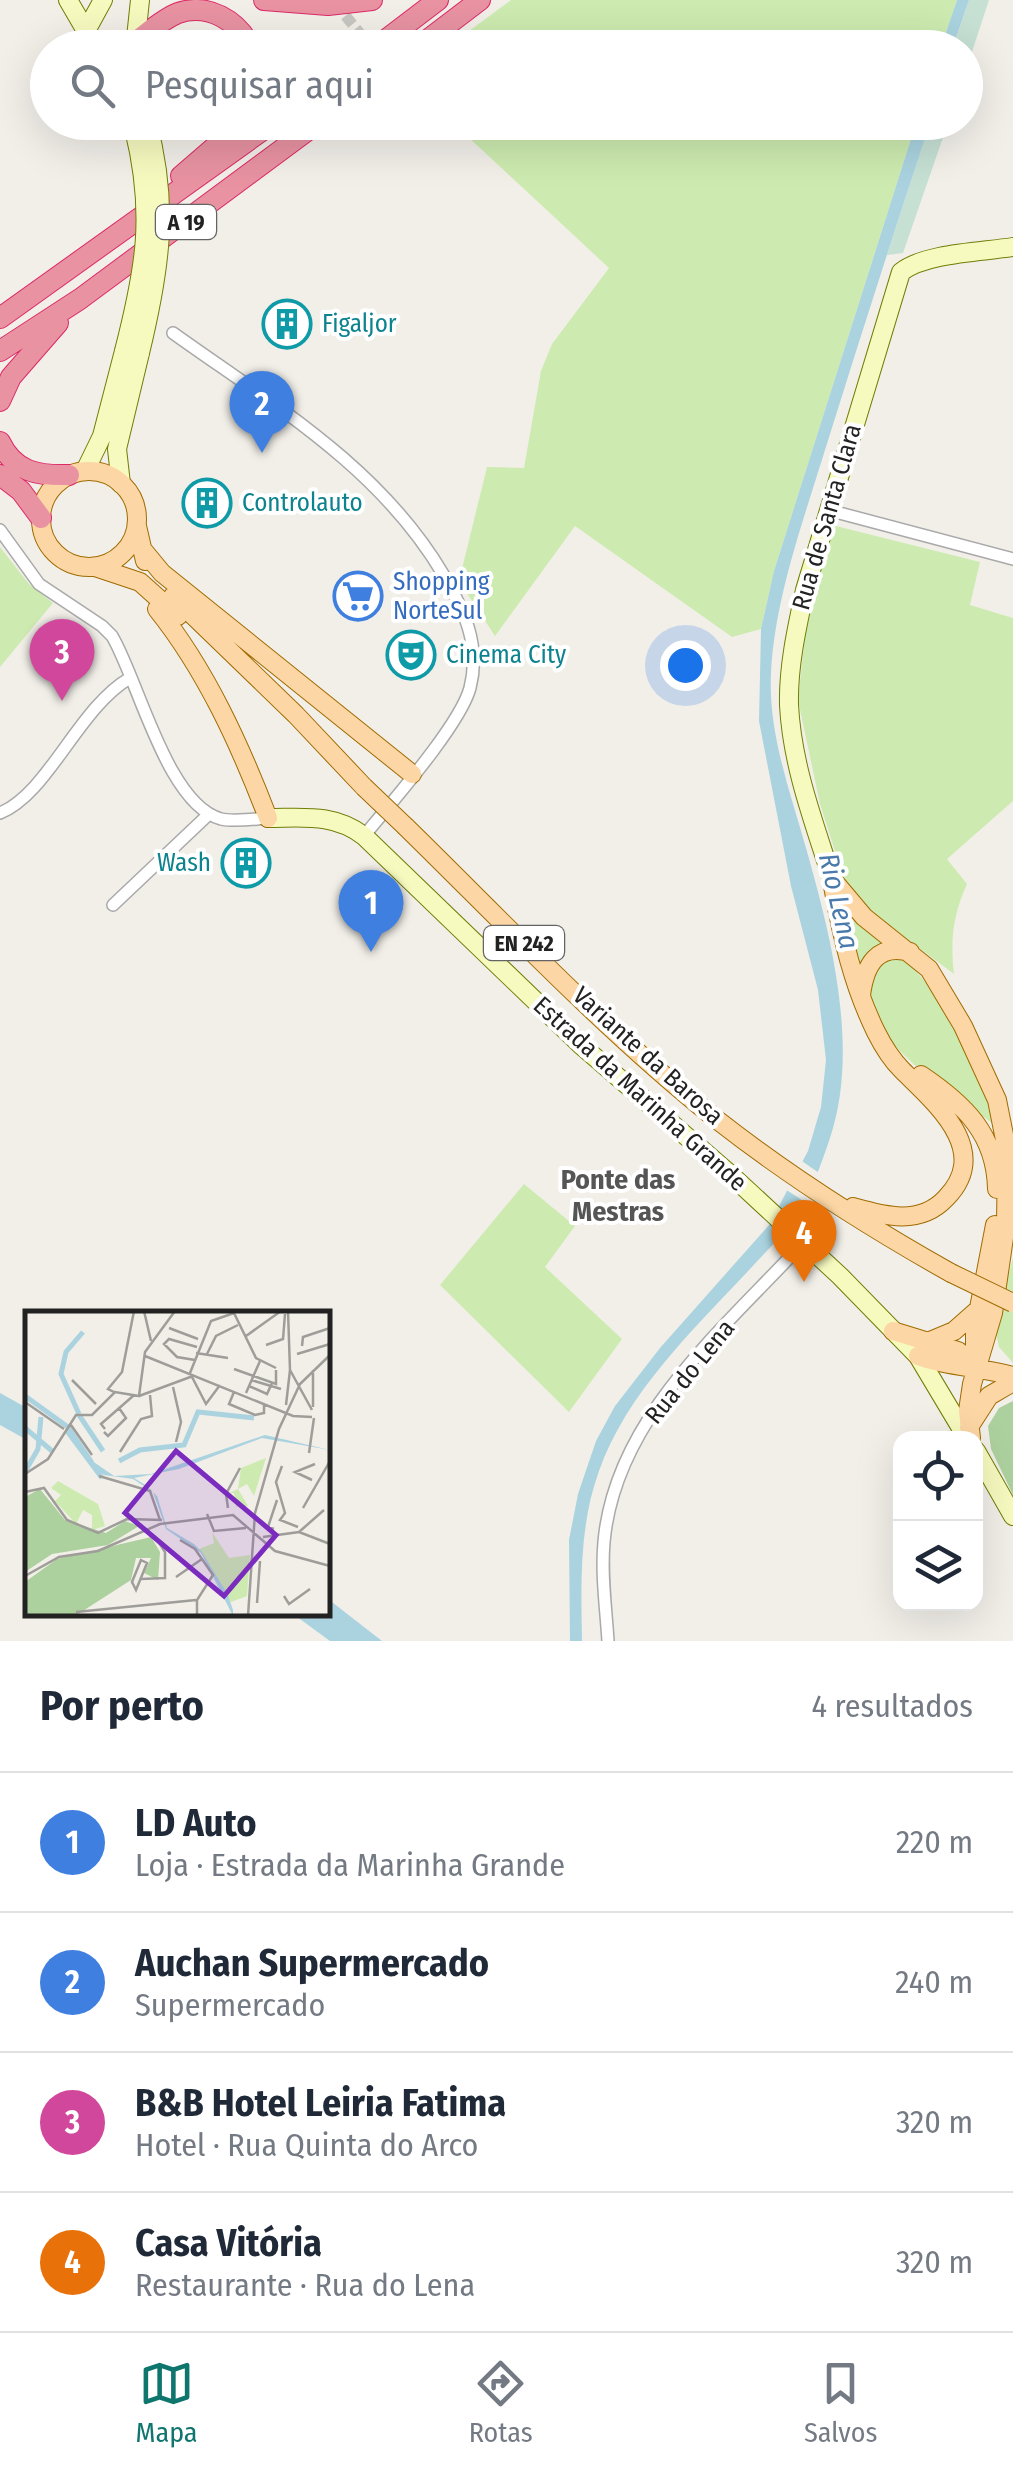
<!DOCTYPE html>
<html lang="pt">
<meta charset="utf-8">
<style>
body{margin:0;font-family:"Fira Sans Condensed",sans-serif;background:#f2f2f3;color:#1f2937}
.controls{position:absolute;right:30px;bottom:30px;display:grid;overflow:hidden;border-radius:20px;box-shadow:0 10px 40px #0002}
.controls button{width:90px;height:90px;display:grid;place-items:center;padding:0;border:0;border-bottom:2px solid #e0e1e3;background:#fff;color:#1f2937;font:50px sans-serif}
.you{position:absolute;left:685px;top:665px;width:35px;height:35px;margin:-25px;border:8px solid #fff;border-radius:50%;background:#1a73e8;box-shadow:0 0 0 15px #1a73e833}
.badge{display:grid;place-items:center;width:65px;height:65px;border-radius:50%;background:#0f766e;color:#fff;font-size:32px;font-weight:700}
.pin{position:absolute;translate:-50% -82px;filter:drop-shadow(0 2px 5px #0008)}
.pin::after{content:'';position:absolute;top:52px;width:35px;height:30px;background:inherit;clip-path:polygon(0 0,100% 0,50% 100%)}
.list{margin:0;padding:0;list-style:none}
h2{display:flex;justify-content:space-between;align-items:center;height:130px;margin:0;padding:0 40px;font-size:42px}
h2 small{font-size:32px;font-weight:400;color:#747a83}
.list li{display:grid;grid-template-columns:65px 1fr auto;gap:30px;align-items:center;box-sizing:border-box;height:140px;padding:0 40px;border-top:2px solid #e0e1e3}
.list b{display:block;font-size:38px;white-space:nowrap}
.list p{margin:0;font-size:32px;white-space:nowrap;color:#747a83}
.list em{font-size:32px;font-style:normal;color:#747a83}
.icon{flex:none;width:55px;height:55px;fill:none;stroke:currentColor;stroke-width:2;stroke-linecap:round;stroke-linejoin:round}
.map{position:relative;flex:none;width:1013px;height:1641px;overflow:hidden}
.search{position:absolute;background:#fff;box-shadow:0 10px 40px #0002;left:30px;right:30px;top:30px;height:110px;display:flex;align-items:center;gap:25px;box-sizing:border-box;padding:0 35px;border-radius:55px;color:#747a83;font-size:38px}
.sheet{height:690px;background:#fff}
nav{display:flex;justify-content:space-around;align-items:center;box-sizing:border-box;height:140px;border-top:2px solid #e0e1e3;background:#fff;font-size:28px;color:#747a83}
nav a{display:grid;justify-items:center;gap:5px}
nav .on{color:#0f766e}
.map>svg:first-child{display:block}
.grass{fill:#cdebb0}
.forest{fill:#add19e}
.wetland{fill:#c6e0d4}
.water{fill:#aad3df}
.pier{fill:#f2efe9}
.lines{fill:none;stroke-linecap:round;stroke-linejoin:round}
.street-tunnel{stroke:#c8c6c1;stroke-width:11;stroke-dasharray:11 5.5;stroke-linecap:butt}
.street-casing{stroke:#a9a9a9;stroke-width:14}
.secondary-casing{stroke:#707d05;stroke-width:20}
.primary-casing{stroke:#a06b00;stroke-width:20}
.highway-casing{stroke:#dc2a67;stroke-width:22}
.street{stroke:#fff;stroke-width:11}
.secondary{stroke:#f7fabf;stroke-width:18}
.primary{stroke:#fcd6a4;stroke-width:18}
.highway{stroke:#e892a2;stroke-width:20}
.secondary-bridge-casing{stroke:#707d05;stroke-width:20;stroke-linecap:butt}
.primary-bridge-casing{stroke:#a06b00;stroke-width:20;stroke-linecap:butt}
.secondary-bridge{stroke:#f7fabf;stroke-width:18}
.primary-bridge{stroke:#fcd6a4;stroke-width:18}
.labels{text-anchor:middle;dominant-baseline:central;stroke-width:8;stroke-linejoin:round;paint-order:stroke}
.shield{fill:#fff;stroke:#646464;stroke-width:2.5}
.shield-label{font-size:22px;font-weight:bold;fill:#222}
.culture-label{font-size:25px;fill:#0d838f;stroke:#fff;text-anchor:start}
.street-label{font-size:25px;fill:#222;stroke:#fff}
.shop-label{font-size:25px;fill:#366cbe;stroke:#fff;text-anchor:start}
.water-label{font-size:28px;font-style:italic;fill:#4a7aab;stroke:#fff}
.neighbourhood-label{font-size:28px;font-weight:bold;fill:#555;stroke:#fff}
.inset-river{fill:none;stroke:#aad3df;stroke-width:5}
.inset-road{fill:none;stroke:#9f9d99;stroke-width:2.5}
.view{fill:#7b2cbf;fill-opacity:0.15;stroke:#7b2cbf;stroke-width:5}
.inset-edge{fill:none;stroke:#222;stroke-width:5}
</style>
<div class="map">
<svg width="1013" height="1641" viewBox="0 0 1013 1641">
<rect width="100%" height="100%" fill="#f2efe9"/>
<path class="grass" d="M511 0H957L941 47 446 48Z
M453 123H916L774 571 761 629 732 637 575 526 495 636 459 581 487 467 524 468 541 371 552 344 609 268Z
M832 525 980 562 970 605 1013 618V801L947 859 967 884C953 915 950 940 954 974L868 910 845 883 820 804 798 700 805 636Z
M0 547 29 584 53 603 0 667Z
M843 906 881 942 864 958 857 977Z
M900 956C942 990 984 1073 996 1126 959 1098 868 1044 869 992 869 983 876 971 878 962Z
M524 1184 575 1226 545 1267 622 1339 569 1412 440 1285Z
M1013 1257V1363L999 1347 995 1329Z"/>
<path class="forest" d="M1013 1401V1495L991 1449 988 1426 999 1408Z"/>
<path class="wetland" d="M969 0H989L966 70V48H953Z
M930 122 948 123 903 253 887 255Z"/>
<path class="water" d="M957 0H969L953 47H941Z
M916 123H930C894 232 859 341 825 450 803 522 775 597 771 673 768 733 790 791 806 848 831 936 860 1049 830 1138 821 1165 810 1196 793 1220 781 1238 764 1253 750 1269 694 1329 627 1392 599 1471 579 1526 581 1583 582 1641H570L569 1540 578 1494 596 1441 615 1406 660 1348 769 1225 808 1151 821 1107 826 1060 818 990 791 886 759 721 761 629 774 571Z
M0 1393 27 1408V1440L0 1425Z
M328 1599 382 1641H330L293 1614H328Z"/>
<path class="pier" d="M799 1159 822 1175 808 1204 785 1189Z"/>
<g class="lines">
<path class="street-tunnel" d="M335 3 372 48"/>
<g class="street-casing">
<path id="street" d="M173 333C272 404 379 466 443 574 464 610 481 645 470 688 460 725 391 803 364 836
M828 510 1013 559
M0 530 39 584 102 626 112 636C138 679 167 805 221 819 235 822 253 819 268 818
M0 813C48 794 79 707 130 678
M113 905 209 814
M608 1641C606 1608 601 1575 604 1542 615 1417 725 1328 804 1242"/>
</g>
<g class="secondary-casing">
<path id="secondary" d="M68 0 86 31
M135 47 140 0
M90 48 86 31 103 0
M85 471 102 436 124 351
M121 484 117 449 140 353
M268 818C303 818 334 813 364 836L582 1046 731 1175 840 1276 918 1356 967 1438
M832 879C814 823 792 765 789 705 788 667 797 627 805 590L901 272C925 253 982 252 1013 247
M976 1451 1013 1516"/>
</g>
<g class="primary-casing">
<path id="primary" d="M41 519a48 48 0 1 1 96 0a48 48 0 1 1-96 0Z
M137 526 145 561
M143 550 162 573 412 774
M95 567 140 582 178 616
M173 596 296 715 364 787
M157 609C206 670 240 745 268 818
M406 827C507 926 606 1031 716 1119 790 1177 869 1227 951 1273
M832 879 864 917 929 969 963 1026 997 1100 1007 1150 1006 1224 993 1313 972 1384 968 1411 971 1438
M833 886C842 937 853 985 876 1032 883 1046 892 1060 902 1070 934 1102 993 1150 946 1198 920 1226 885 1216 853 1207
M861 995C865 965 877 943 910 952
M921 1075C964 1104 996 1134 997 1189
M893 1331 958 1351 976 1365
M930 1341 954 1331 980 1308
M918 1356C949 1367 981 1367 1013 1376
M975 1356V1329L995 1225
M969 1427 989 1396 1013 1382"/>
</g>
<g class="highway-casing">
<path id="highway" d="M264 0 328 5 372 0
M138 40C150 31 163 19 178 13 208 3 238 20 251 48
M375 48 438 0
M417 48 480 0
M181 176 218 144 238 122
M0 318 274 122
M0 351 80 299 319 122
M0 401 11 377 58 323
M0 442C14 472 38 476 69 475
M0 475 21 491 41 518"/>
</g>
<use href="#street" class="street"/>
<use href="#secondary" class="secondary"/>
<use href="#primary" class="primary"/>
<use href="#highway" class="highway"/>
<g class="secondary-bridge-casing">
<path id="secondary-bridge" d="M124 351C145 269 155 214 134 129
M140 353C160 270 170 206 147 122"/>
</g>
<g class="primary-bridge-casing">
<path id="primary-bridge" d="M364 787 406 827
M951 1273 1013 1303"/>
</g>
<use href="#secondary-bridge" class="secondary-bridge"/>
<use href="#primary-bridge" class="primary-bridge"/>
</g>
<defs>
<g id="building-ring" transform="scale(2.5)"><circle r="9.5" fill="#fff" stroke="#0f9aa8" stroke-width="1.5"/><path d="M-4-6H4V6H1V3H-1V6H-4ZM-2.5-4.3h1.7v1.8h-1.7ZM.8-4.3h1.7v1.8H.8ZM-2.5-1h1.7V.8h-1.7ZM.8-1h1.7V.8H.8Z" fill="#0f9aa8"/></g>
<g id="supermarket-ring" transform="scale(2.5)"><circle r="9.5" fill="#fff" stroke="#3f7fe0" stroke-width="1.5"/><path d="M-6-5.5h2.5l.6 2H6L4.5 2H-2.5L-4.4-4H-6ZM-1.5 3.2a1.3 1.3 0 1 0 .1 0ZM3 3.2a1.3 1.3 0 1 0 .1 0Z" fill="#3f7fe0"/></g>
<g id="theatre-ring" transform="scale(2.5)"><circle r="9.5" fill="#fff" stroke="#0f9aa8" stroke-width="1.5"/><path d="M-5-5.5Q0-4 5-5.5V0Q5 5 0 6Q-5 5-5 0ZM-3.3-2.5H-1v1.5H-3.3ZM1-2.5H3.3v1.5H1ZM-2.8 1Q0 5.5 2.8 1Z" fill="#0f9aa8"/></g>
</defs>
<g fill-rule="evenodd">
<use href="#building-ring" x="287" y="324"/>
<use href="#building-ring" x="207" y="503"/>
<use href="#supermarket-ring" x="358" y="596"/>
<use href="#theatre-ring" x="411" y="655"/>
<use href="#building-ring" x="246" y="863"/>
</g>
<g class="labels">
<g class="shield">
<rect x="156" y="205" width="60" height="34" rx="8"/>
<rect x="484" y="926" width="80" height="34" rx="8"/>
</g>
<g class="shield-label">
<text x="186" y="222">A 19</text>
<text x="524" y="943">EN 242</text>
</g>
<g class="culture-label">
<text x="322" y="324">Figaljor</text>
<text x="242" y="503">Controlauto</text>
<text x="446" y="655">Cinema City</text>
<text x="211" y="863" text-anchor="end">Wash</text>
</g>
<g class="street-label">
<text transform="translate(827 517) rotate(-74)">Rua de Santa Clara</text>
<text transform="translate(648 1056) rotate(42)">Variante da Barosa</text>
<text transform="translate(640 1094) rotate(42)">Estrada da Marinha Grande</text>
<text transform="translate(690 1372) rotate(-51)">Rua do Lena</text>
</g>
<g class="shop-label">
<text x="393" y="582">Shopping<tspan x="393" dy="29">NorteSul</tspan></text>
</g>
<g class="water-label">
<text transform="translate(839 901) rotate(77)">Rio Lena</text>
</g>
<g class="neighbourhood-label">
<text x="618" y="1179">Ponte das<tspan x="618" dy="32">Mestras</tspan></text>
</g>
</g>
<g transform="translate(25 1311)">
<rect width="305" height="305" fill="#f2efe9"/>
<path d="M241 147 229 185 222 173 213 178 223 195 211 196 209 182 202 183 213 178 216 157ZM33 170 73 193 80 215 67 219V204L58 199 51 213 30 190 36 184 26 177ZM187 221 204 247 225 244 222 285 206 291 174 238 189 232Z" fill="#cdebb0"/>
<path d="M15 178 40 209 81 222 100 210 114 215 83 234 27 243 0 261V186ZM126 226 135 241 133 269 119 262 126 247H111L106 269 50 305H0V271L32 248Z" fill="#add19e"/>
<path d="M240 124 305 139 237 127 154 158 109 167 122 175 132 185 142 217 169 233 177 241 203 284 208 299V305L176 242 141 218 128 181 108 168 79 164 70 158 63 147 89 165 126 163Z" fill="#aad3df"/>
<path class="inset-river" d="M0 85 43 116 67 152M54 103 36 63 41 41 58 21M54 104 78 140M0 117 27 140M42 120 77 167M94 150 115 139 159 134 173 101 229 107M1 159 13 138 16 106"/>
<path class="inset-road" d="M119 0 126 30M208 0 231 47 251 57M263 0 265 59 287 99M144 17 173 28M221 25 256 0M241 34 258 28 260 3M277 35 278 26 305 17M171 42 203 47M182 43 191 25 213 14M272 43 305 33M120 45 268 105 287 106M170 49 152 46 139 33 144 28 172 36M209 58 251 73V59M165 62 186 10 209 2M167 66 181 93 195 74M47 69 71 93M226 69 256 78M224 75 242 83 247 72M148 76 156 111 151 131M89 81 83 78 97 61 109 0M209 81 204 93 230 104 239 102V93M221 82 235 50M114 85 168 65M0 91 39 118M261 94 265 59M288 96V59M46 114 67 144M80 118 76 113 108 85M79 121 83 125 101 107 94 97M95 141 116 108 127 105 125 84M284 142 289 107M257 155 251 171 260 202 255 209 273 216M0 163 23 148 51 104H67L90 81 114 85 120 41 150 0M74 165 125 180 135 209M287 169 270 161 290 153M0 181 19 177 42 209 73 222 102 208 137 209M203 197 201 183 215 157M278 197 305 150M182 203 189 220 221 217M249 218 243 216 252 189M274 221 305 233M238 226 274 221 299 199M155 229 170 238 188 264 172 289V305M116 249 122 252 111 279 107 271ZM0 265 34 246 73 240 135 213 208 204 250 240 305 255M151 266 177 248M116 268 140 267V241L131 227M259 285 264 293 285 278M232 292 235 250M51 301 171 289M223 305 230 202 254 118 275 73 305 44"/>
<path class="view" d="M151 140 251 224 199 285 100 202Z"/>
<rect width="305" height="305" class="inset-edge"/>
</g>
</svg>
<div class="controls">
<button><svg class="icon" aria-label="locate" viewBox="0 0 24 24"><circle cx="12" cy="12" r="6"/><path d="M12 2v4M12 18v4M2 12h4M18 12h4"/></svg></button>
<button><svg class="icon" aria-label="layers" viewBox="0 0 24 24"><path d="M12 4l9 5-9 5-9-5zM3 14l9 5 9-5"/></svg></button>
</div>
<div class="you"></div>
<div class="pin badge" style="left:371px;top:952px;background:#3f7fe0">1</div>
<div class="pin badge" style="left:262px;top:453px;background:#3f7fe0">2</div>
<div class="pin badge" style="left:62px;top:701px;background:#d1479c">3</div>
<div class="pin badge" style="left:804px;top:1282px;background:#e8710a">4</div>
<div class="search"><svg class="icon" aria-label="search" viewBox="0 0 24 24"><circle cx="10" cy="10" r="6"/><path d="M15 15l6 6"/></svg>Pesquisar aqui</div>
</div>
<section class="sheet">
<h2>Por perto<small>4 resultados</small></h2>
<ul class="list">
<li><span class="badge" style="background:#3f7fe0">1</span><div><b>LD Auto</b><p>Loja · Estrada da Marinha Grande</p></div><em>220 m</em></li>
<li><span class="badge" style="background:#3f7fe0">2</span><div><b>Auchan Supermercado</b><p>Supermercado</p></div><em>240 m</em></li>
<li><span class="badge" style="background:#d1479c">3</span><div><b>B&amp;B Hotel Leiria Fatima</b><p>Hotel · Rua Quinta do Arco</p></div><em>320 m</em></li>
<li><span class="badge" style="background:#e8710a">4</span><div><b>Casa Vitória</b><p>Restaurante · Rua do Lena</p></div><em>320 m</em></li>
</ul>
</section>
<nav>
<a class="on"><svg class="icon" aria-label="map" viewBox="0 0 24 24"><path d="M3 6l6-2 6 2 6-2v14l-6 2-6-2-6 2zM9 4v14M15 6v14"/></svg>Mapa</a>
<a><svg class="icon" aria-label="directions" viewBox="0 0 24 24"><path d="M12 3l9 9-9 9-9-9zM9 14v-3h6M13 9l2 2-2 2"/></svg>Rotas</a>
<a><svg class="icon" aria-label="saved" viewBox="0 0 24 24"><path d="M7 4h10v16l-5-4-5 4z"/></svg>Salvos</a>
</nav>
